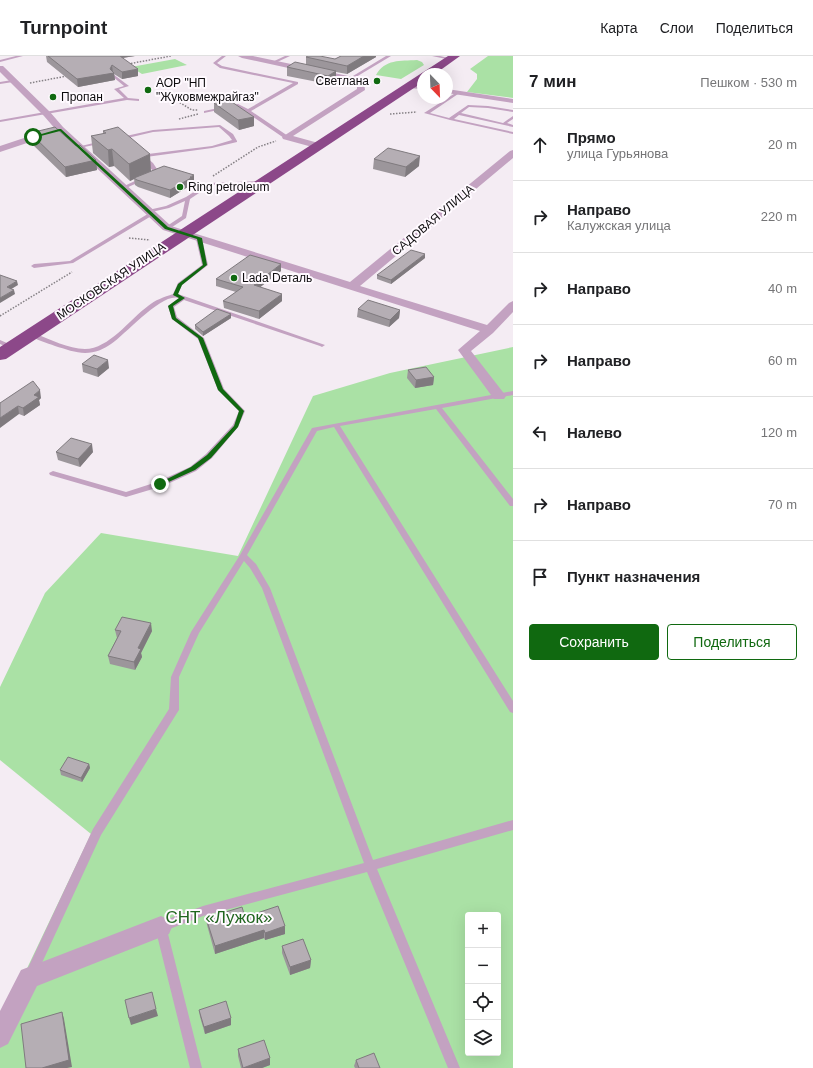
<!DOCTYPE html>
<html lang="ru">
<meta charset="utf-8">
<style>
body{margin:0;font-family:Arial,sans-serif;background:#f2f2f2;color:#202124}
.controls{position:absolute;right:12px;bottom:12px;display:grid;overflow:hidden;border-radius:4px;box-shadow:0 4px 16px #0002}
.controls button{width:36px;height:36px;display:grid;place-items:center;padding:0;border:0;border-bottom:1px solid #e0e0e0;background:#fff;color:#202124;font:20px sans-serif}
.compass{position:absolute;left:417px;top:12px;width:36px;height:36px;border-radius:50%;background:#fff;box-shadow:0 4px 16px #0002;rotate:157deg}
.stop{position:absolute;width:12px;height:12px;margin:-9px;border:3px solid #106910;border-radius:50%;background:#fff}
.stop.end{background:#106910;border-color:#fff;box-shadow:0 1px 4px #0008}
.list{margin:0;padding:0;list-style:none}
h2{display:flex;justify-content:space-between;align-items:center;height:52px;margin:0;padding:0 16px;font-size:17px}
h2 small{font-size:13px;font-weight:400;color:#757577}
.list li{display:grid;grid-template-columns:26px 1fr auto;gap:12px;align-items:center;box-sizing:border-box;height:72px;padding:0 16px;border-top:1px solid #e0e0e0}
.list b{display:block;font-size:15px;white-space:nowrap}
.list p{margin:0;font-size:13px;white-space:nowrap;color:#757577}
.list em{font-size:13px;font-style:normal;color:#757577}
.actions{display:flex;gap:8px;padding:12px 16px}
.actions a{flex:1;padding:9px 0;border:1px solid #106910;border-radius:4px;text-align:center;font-size:14px;color:#106910}
.actions .main{background:#106910;color:#fff}
.icon{flex:none;width:22px;height:22px;fill:none;stroke:currentColor;stroke-width:2;stroke-linecap:round;stroke-linejoin:round}
.map{position:relative;flex:none;width:513px;height:1012px;overflow:hidden}
header{display:flex;align-items:center;gap:24px;box-sizing:border-box;height:56px;padding:0 20px;background:#fff;border-bottom:1px solid #e0e0e0}
header strong{font-size:19px}
nav{display:flex;gap:22px;margin-inline-start:auto;font-size:14px}
main{display:flex}
aside{flex:1;background:#fff}
.map>svg:first-child{display:block}
.green{fill:#aae1a5;fill-rule:evenodd}
.lines{fill:none;stroke-linecap:round;stroke-linejoin:round}
.path{stroke:#858085;stroke-width:1.5;stroke-dasharray:1.5 1.5;stroke-linecap:butt}
.lane{fill:#c3a2c1;fill-rule:evenodd}
.street{fill:#c3a2c1;fill-rule:evenodd}
.highway{fill:#8c4889;fill-rule:evenodd}
.wall{fill:#9c969b}
.shaded-wall{fill:#7f7a7e}
.building{fill:#b5aeb4;stroke:#7f7a7e}
.route{fill:#106910}
.poi-dot{fill:#106910;stroke:#fffaff;stroke-width:1.5}
.labels{text-anchor:middle;dominant-baseline:central;stroke-width:4;stroke-linejoin:round;paint-order:stroke}
.far-poi-label{font-size:12px;fill:#0e0c0e;stroke:#fffaff;text-anchor:start}
.far-street-label{font-size:12px;fill:#0e0c0e;stroke:#fffaff}
.near-park-label{font-size:17px;fill:#21661f;stroke:#fffaff}
</style>
<header>
<strong>Turnpoint</strong>
<nav><a>Карта</a><a>Слои</a><a>Поделиться</a></nav>
</header>
<main>
<div class="map">
<svg width="513" height="1012" viewBox="0 0 513 1012">
<rect width="100%" height="100%" fill="#f4ecf3"/>
<path class="green" d="M488 0H513V42L467 36 477 23V18L470 13Z
M175 3 187 9 142 18 131 11Z
M417 4 422 6 424 9 401 23 376 19C385 3 400 5 417 4Z
M513 291V1012H0V969L91 778 0 704V631L45 537 101 477 238 500 313 340 390 317ZM468 859H498V997H468Z"/>
<g class="lines">
<path class="path" d="M128 8 171 0
M30 27 67 20
M172 42 192 54H198
M390 58 417 56
M179 63 198 58
M213 120 258 91 276 85
M129 182 150 184
M0 260 72 216"/>
<path class="lane" d="M16 0H23L0 6V4Z
M222 0H226L217 7 222 10 298 26V28L251 55 288 80V82H284L237 50 204 57V55L238 48 248 53 293 27 220 12 213 7Z
M285 0H290L273 8 270 7Z
M386 0H391L351 24 348 23Z
M432 0H440L453 3 451 4Z
M113 18 129 30 119 33 128 42 139 43V45L127 44 0 66V64L124 42 114 33 124 30 112 20Z
M12 24 13 26 0 28V26Z
M457 36 458 38 430 57 449 62 468 49 488 50 513 54V56L488 52 469 51 461 57 503 67 513 60V63L507 67 513 69V71L459 59 454 63 513 76V78L450 64 424 57Z
M220 69 233 78 237 85V86L212 92 146 101 153 107 159 116V117L124 133 120 132 154 116 140 101V99L212 90 232 84 229 80 219 71 153 76 119 84 117 83V82L153 74Z
M102 85H104V87L79 92 77 91Z
M264 125H266V127L211 129 190 143 186 162 169 173 164 172 182 160 185 145 169 152 147 157 144 155 166 150 186 141 208 127Z
M151 156 153 157V159L73 207 34 212 31 210 34 208 70 205Z
M199 181 202 183 208 209 182 229 178 238 325 289 322 291 320 290 184 244 174 251 177 261 204 282 224 333 245 355 238 371 212 402 196 415 163 430 126 441 50 419 49 417 53 415 126 436 157 426 190 411 206 398 233 369 239 355 218 334 198 283 172 263 168 250 179 242C162 236 126 278 111 288 104 293 95 297 85 297 76 297 65 293 55 290 47 287 36 284 30 279L31 278H35C51 283 68 293 85 293 109 293 130 263 148 250 155 244 164 241 173 238L178 227 202 209 196 183Z
M0 284 14 290 15 291 12 293 0 288Z
M513 335V339L442 352 513 443V450H510L436 353 340 370 513 645V657L510 656 334 371 317 375 247 499 256 508 270 532 373 804 513 764V774L377 813 460 1012H448L367 816 203 860 167 874 202 1012H190L155 871 157 867 203 850 364 807 262 532 250 512 244 505 199 577 179 621V654L177 657 101 779 35 922 31 924 27 922 25 918 27 914 93 773 169 653 171 621 191 576 240 499 312 372Z"/>
<path class="street" d="M238 0H253L353 21 364 26 365 34 293 80 322 88 324 90 319 93 316 92 283 83 282 81 357 33V29L348 25 242 2Z
M0 10H3L50 56 63 71 171 170 350 226 510 95 513 94V102L360 230 487 269 509 247 513 245V256L493 277 471 295 506 340 504 343H494L458 294 480 275 163 174 57 75 44 60 0 16Z
M407 28 423 29V33L407 32Z
M447 33 513 43V47L447 37Z
M51 73 54 74 55 76 54 78 0 96V90Z
M161 860 169 864 172 871 169 878 37 930 8 988 0 992V955L21 914Z"/>
<path class="highway" d="M448 0H460L435 18H423V26L6 303 0 304V291Z"/>
</g>
<path class="wall" d="M46 0H135L122 2 138 20 122 23 114 18 115 24 78 31 47 6Z
M341 0H376V1L347 18 336 16V24L328 28 287 20V11L306 9V1L335 3Z
M214 47 254 61V70L239 74 214 56Z
M103 75 151 115 194 126 191 128V129L170 142 138 131 135 129 134 123 130 125 114 110 109 111 93 97 91 80 103 78Z
M30 77 76 90 96 104 97 114 66 121 31 87Z
M374 103 419 110 405 121 373 113Z
M425 202 391 228 377 223V219Z
M281 215 260 231 282 245 259 263 224 252 223 245 236 236 216 230V223Z
M358 253 400 254 399 262 389 271 357 261Z
M231 258V262L203 280 195 273V269Z
M82 308 109 312 98 321 83 316Z
M408 314 434 321 433 329 415 332 407 322Z
M41 342 39 344 40 349 24 360 19 358 0 347Z
M56 396H93L80 411 58 404Z
M115 574 152 575 141 597 142 601 135 614 110 608 108 600 117 582Z
M89 708 90 712 82 726 61 719 60 714Z
M245 861 285 870V878L265 884 264 882 215 898 207 869 206 862Z
M282 890 311 904 310 912 290 919 282 897Z
M199 954 231 962V969L205 978 200 961Z
M238 993 270 1002V1009L262 1012H241L238 1000Z
M356 1004 380 1012H355L354 1010Z"/>
<path class="shaded-wall" d="M115 0H135L115 3Z
M364 0H376V1L347 18V10Z
M112 9 113 17H114L115 24 78 31 77 23 110 13Z
M138 13V20L122 23V16Z
M336 15V24L328 28V20Z
M254 61V70L239 74 238 64Z
M112 93 114 110 109 111 108 94Z
M150 98 151 115 134 122V123L130 125 129 108Z
M420 100 419 110 405 121 406 111Z
M96 104 97 114 66 121 65 111Z
M194 119V126L191 128V129L170 142V134Z
M425 198V202L391 228V224Z
M281 208V215L254 236V229Z
M17 225 18 229 8 235 7 231Z
M14 234 15 238 0 247V242Z
M282 238V245L259 263V255Z
M400 254 399 262 389 271 390 264Z
M231 258V262L203 280V276Z
M108 304 109 312 98 321 97 313Z
M434 321 433 329 415 332 416 324Z
M40 334 41 342 39 344 40 349 24 360 23 352 34 339Z
M18 350 19 358 0 372V362Z
M92 388 93 396 80 411 78 403Z
M151 567 152 575 141 597 142 601 135 614 134 606 138 592Z
M89 708 90 712 82 726 81 722Z
M285 870V878L265 884V877Z
M264 874V882L215 898V890Z
M311 904 310 912 290 919V911Z
M156 953 158 960 131 969 129 962Z
M62 956 64 963 72 1011 67 1012H42Z
M231 962V969L205 978 204 971Z
M270 1002V1009L262 1012H243Z"/>
<path class="building" d="M48 0H120L138 13 122 16 112 9 110 13 114 17 77 23Z
M308 0H320L335 3 341 0H364L347 10 306 1Z
M295 6 336 15 328 20 287 11Z
M229 44 254 61 238 64 214 47Z
M55 71 76 90 80 89 96 104 65 111 30 77Z
M118 71 150 98 129 108 112 93 108 94 91 80 106 77 103 75Z
M388 92 420 100 406 111 374 103Z
M164 110 194 119 190 121 191 122 170 134 137 124 134 122Z
M411 194 425 198 391 224 377 219Z
M250 199 281 208 254 229 282 238 259 255 223 245 243 231 216 223Z
M0 219 17 225 7 231 14 234 0 242Z
M368 244 400 254 390 264 358 253Z
M217 253 231 258 203 276 195 269Z
M94 299 108 304 97 313 82 308Z
M426 311 434 321 416 324 408 314Z
M33 325 40 334 34 339 39 341 23 352 18 350 0 362V347Z
M71 382 92 388 78 403 56 396Z
M122 561 151 567 138 592 141 593 134 606 108 600 121 575 115 574Z
M68 701 89 708 81 722 60 714Z
M278 850 285 870 265 877 264 874 215 890 206 862 242 851 245 861Z
M303 883 311 904 290 911 282 890Z
M152 936 156 953 129 962 125 944Z
M226 945 231 962 204 971 199 954Z
M62 956 69 1004 42 1012H26L21 968Z
M264 984 270 1002 243 1012 238 993Z
M374 997 380 1012H359L356 1004Z"/>
<path class="route" d="M59 73H61L168 171 202 182 207 209 182 229 178 238 185 242 173 250 176 262 203 282 223 333 244 355 238 371 211 402 195 414 162 429 157 428 191 411 207 399 234 370 239 355 218 334 198 282 172 263 168 250 179 242 173 239 178 228 203 209 197 183 165 173 60 75 33 82 31 81Z"/>
<g class="poi-dot">
<circle cx="377" cy="25" r="4"/>
<circle cx="148" cy="34" r="4"/>
<circle cx="53" cy="41" r="4"/>
<circle cx="180" cy="131" r="4"/>
<circle cx="234" cy="222" r="4"/>
</g>
<g class="labels">
<g class="far-poi-label">
<text x="369" y="25" text-anchor="end">Светлана</text>
<text x="156" y="27">АОР "НП<tspan x="156" dy="14">"Жуковмежрайгаз"</tspan></text>
<text x="61" y="41">Пропан</text>
<text x="188" y="131">Ring petroleum</text>
<text x="242" y="222">Lada Dеталь</text>
</g>
<g class="far-street-label">
<text transform="translate(433 164) rotate(-40)">САДОВАЯ УЛИЦА</text>
<text transform="translate(111 225) rotate(-34)">МОСКОВСКАЯ УЛИЦА</text>
</g>
<g class="near-park-label">
<text x="219" y="861">СНТ «Лужок»</text>
</g>
</g>
</svg>
<div class="controls">
<button>+</button>
<button>−</button>
<button><svg class="icon" aria-label="locate" viewBox="0 0 24 24"><circle cx="12" cy="12" r="6"/><path d="M12 2v4M12 18v4M2 12h4M18 12h4"/></svg></button>
<button><svg class="icon" aria-label="layers" viewBox="0 0 24 24"><path d="M12 4l9 5-9 5-9-5zM3 14l9 5 9-5"/></svg></button>
</div>
<svg class="compass" viewBox="-18 -18 36 36"><path d="M0-13l5 13h-10z" fill="#e53935"/><path d="M0 13l5-13h-10z" fill="#757577"/></svg>
<div class="stop" style="left:33px;top:81px"></div>
<div class="stop end" style="left:160px;top:428px"></div>
</div>
<aside>
<h2>7 мин<small>Пешком · 530 m</small></h2>
<ul class="list">
<li><svg class="icon" aria-label="ahead" viewBox="0 0 24 24"><path d="M12 20V5M6 11l6-6 6 6"/></svg><div><b>Прямо</b><p>улица Гурьянова</p></div><em>20 m</em></li>
<li><svg class="icon" aria-label="right" viewBox="0 0 24 24"><path d="M7 20v-9h11M14 6l5 5-5 5"/></svg><div><b>Направо</b><p>Калужская улица</p></div><em>220 m</em></li>
<li><svg class="icon" aria-label="right" viewBox="0 0 24 24"><path d="M7 20v-9h11M14 6l5 5-5 5"/></svg><div><b>Направо</b></div><em>40 m</em></li>
<li><svg class="icon" aria-label="right" viewBox="0 0 24 24"><path d="M7 20v-9h11M14 6l5 5-5 5"/></svg><div><b>Направо</b></div><em>60 m</em></li>
<li><svg class="icon" aria-label="left" viewBox="0 0 24 24"><path d="M17 20v-9H6M10 6l-5 5 5 5"/></svg><div><b>Налево</b></div><em>120 m</em></li>
<li><svg class="icon" aria-label="right" viewBox="0 0 24 24"><path d="M7 20v-9h11M14 6l5 5-5 5"/></svg><div><b>Направо</b></div><em>70 m</em></li>
<li><svg class="icon" aria-label="arrive" viewBox="0 0 24 24"><path d="M6 21V4h12l-3 4 3 4H6"/></svg><div><b>Пункт назначения</b></div></li>
</ul>
<div class="actions"><a class="main">Сохранить</a><a>Поделиться</a></div>
</aside>
</main>
